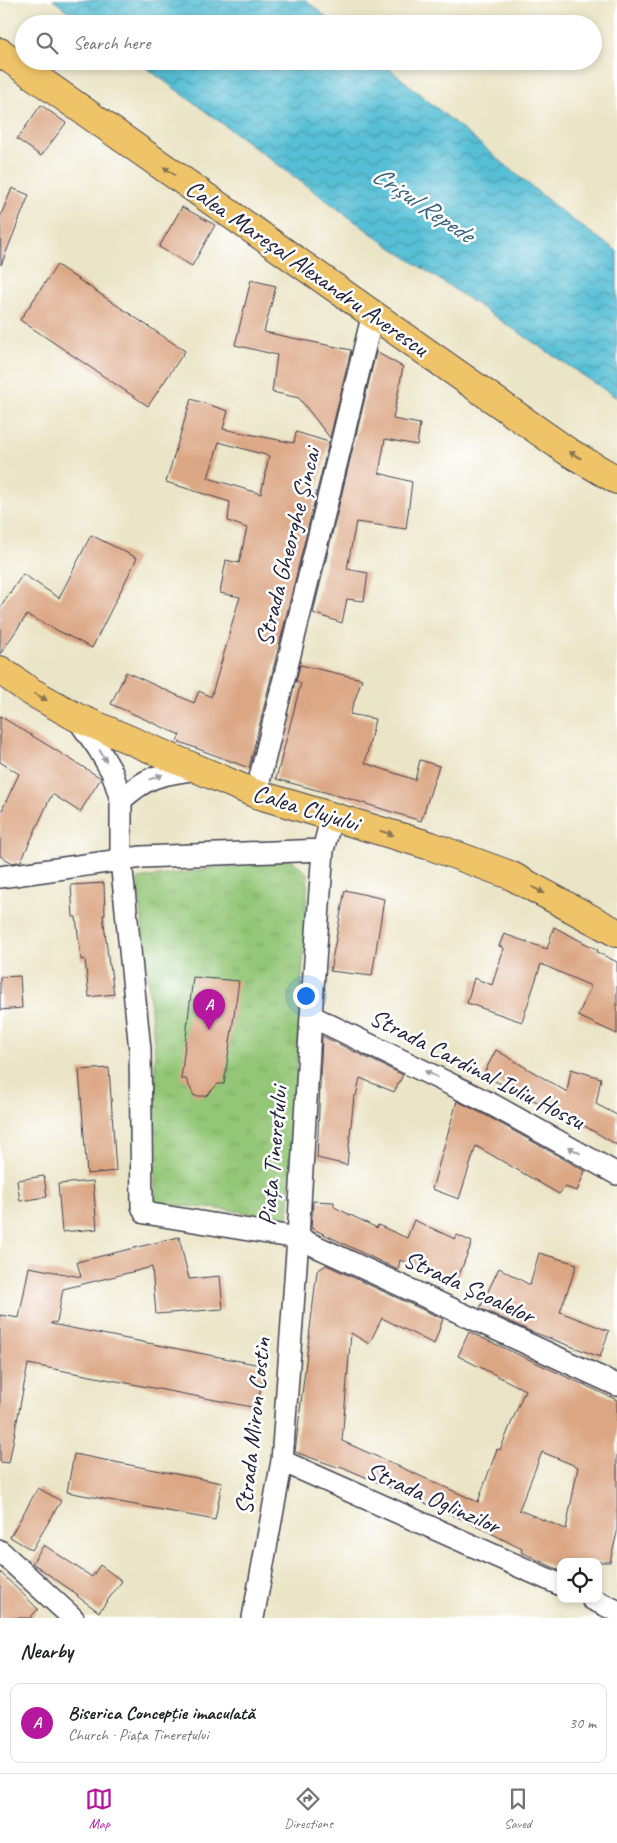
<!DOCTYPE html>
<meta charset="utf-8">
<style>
body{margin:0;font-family:Caveat,sans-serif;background:#f6f6f6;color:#202124}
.controls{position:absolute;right:15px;bottom:15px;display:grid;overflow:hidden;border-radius:10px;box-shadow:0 2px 8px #0003}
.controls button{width:45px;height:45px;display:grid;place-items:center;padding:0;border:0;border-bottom:1px solid #e0e0e0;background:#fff;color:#202124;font:25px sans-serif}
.you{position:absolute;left:305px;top:995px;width:18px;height:18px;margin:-12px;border:4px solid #fff;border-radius:50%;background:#1a73e8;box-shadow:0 0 0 8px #1a73e833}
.badge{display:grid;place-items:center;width:32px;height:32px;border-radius:50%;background:#b5179e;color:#fff;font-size:16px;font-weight:700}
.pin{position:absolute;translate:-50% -41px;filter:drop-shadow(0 1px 2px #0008)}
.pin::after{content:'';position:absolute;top:26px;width:18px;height:15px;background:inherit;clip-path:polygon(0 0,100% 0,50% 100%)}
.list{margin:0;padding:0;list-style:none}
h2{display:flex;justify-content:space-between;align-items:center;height:65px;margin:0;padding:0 20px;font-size:21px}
h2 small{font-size:16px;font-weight:400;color:#757577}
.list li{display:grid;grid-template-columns:32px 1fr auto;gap:15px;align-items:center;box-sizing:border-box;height:80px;margin:0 10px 10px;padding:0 10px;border:1px solid #e0e0e0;border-radius:10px}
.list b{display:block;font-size:19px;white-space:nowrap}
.list p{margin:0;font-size:16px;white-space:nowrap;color:#757577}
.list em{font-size:16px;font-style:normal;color:#757577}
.icon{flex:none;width:28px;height:28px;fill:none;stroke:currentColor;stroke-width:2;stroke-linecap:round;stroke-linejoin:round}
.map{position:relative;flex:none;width:617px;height:1618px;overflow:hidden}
.search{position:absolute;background:#fff;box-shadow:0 2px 8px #0003;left:15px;right:15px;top:15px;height:55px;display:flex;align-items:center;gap:12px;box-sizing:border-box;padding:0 18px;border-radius:28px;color:#757577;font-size:19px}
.sheet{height:155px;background:#fff}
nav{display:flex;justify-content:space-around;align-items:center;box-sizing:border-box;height:70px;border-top:1px solid #e0e0e0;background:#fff;font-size:14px;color:#757577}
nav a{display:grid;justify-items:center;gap:2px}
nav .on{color:#b5179e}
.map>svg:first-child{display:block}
.park{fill:url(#park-tufts);stroke:#5a7458}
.water{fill:url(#water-waves);stroke:#3c7088}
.building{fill:#dba683;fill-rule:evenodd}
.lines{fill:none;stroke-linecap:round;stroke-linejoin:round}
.street-casing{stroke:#403f50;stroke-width:24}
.primary-casing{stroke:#403f50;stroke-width:30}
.street{stroke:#fff;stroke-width:21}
.primary{stroke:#efc469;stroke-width:28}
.oneway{fill:#887352}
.oneway2{fill:#9c9ca7}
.labels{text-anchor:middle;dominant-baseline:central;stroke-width:5;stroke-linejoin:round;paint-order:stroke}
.street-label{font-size:25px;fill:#22223b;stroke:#fff}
.water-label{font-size:26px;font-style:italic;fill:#376179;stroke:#fff}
</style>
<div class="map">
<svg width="617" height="1618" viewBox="0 0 617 1618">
<defs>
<pattern id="park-tufts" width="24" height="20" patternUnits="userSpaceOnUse" patternTransform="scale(1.25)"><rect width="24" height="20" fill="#93c676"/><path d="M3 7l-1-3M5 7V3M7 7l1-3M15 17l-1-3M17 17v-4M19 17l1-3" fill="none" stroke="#7eaa67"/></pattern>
<pattern id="water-waves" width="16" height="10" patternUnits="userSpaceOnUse" patternTransform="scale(1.25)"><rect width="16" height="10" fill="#57bfd5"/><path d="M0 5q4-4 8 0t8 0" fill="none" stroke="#489bae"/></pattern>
</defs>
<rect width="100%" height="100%" fill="#fff"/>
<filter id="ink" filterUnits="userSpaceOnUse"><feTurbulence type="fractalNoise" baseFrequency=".02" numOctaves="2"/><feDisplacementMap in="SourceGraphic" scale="10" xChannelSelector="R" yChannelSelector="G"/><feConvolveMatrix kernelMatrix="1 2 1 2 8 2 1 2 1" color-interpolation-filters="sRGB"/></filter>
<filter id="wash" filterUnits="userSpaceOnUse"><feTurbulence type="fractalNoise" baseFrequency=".0096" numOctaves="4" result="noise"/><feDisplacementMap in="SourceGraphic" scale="20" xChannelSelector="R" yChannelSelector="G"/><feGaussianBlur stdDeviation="1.12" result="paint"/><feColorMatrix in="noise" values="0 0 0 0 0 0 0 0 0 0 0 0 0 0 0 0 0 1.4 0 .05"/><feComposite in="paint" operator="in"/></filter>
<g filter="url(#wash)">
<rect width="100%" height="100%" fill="#ebe5c7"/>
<path class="park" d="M288 857 308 874 288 1220 231 1210 155 1203V1051L138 879Z"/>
<path class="water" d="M53 0H306L334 24H85Z
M137 61H380L567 216 617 251V398L383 242Z"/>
<g id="blocks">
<path class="building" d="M41 105 66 123 41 156 17 139Z
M12 188 29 195 1 265 0 217Z
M182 207 215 225 192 266 159 247Z
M57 265 185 351 148 406 20 320Z
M251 280 276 286 264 332 351 350 330 438 299 398 272 392 277 355 235 345Z
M376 352 403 367 393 419 420 424 417 445 385 439 379 473 412 482 406 529 356 522 347 569 368 573 364 601 347 599 342 623 313 613Z
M191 399 228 411 223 429 294 443 296 432 329 442 249 768 177 741 180 735 111 704 126 672 194 703 199 691 211 697 230 633H229L240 597 220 593 226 560 239 563 247 528 228 521 230 502 166 482ZM219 442 269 456 261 494 208 478Z
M91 535 137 558 92 648 27 615 0 654V608L23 574 59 598Z
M300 665 362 679 350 714 375 719 365 763 415 780 420 760 439 766 421 821 350 799 276 779 301 683 296 681Z
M0 716 101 778 80 812 52 794 21 861 13 863 0 856V814L19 774 0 762Z
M104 883 105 915H103L109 965H110L114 994 89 997 85 959 81 960 76 917H73L71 885Z
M345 890 384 899 372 976 330 971Z
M554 927 598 950 597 952 617 962V1034L578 1016 591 986 541 964 522 1022 467 1003 474 978 492 985 504 948 499 946 504 934 547 949Z
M20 976 22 1008 0 1010V977Z
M193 977 239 981 224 1084H218L206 1096H194L186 1079H181Z
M322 1036 403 1075 394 1092 360 1078 356 1096H354L347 1165 317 1158Z
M496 1050 567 1092 571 1069 601 1078 596 1104 617 1115V1145L583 1125 483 1075Z
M109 1068 116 1171 87 1174 79 1070Z
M457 1101 487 1116 585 1171 577 1191 565 1187 559 1194 476 1146 459 1199 432 1189Z
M44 1176 47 1197 20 1201 17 1180Z
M93 1181 97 1229 62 1232 58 1184Z
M313 1201 334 1202V1207L377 1228 378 1225 407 1238 414 1220 455 1239 457 1235 472 1242 456 1283 400 1260 398 1270 311 1228Z
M179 1237 189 1279 220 1276 223 1309 156 1314 152 1267 63 1289 57 1322 51 1323V1324L265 1366 257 1408 28 1364 9 1463 0 1462V1315L19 1318 29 1267 81 1277 77 1262Z
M539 1253 577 1264 560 1312 609 1331 600 1357 530 1331 480 1308 499 1268 530 1285Z
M326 1265 443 1319 434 1344 382 1318 369 1344 351 1333 342 1441 478 1502 497 1449 500 1450 525 1390 458 1356 469 1332 617 1400V1533L610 1562H561V1571L521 1552 522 1549 471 1523 340 1466V1468L295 1452 317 1271ZM542 1452 578 1467 566 1529 519 1510Z
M74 1454 222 1483 215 1520 67 1492Z
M38 1488 61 1501 32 1550 10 1537Z
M44 1545 92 1577 100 1565 122 1581 99 1612 77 1596 78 1595 32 1563Z
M0 1572 38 1609 30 1618H0Z"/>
</g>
</g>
<g filter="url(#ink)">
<use href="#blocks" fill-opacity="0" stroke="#403f50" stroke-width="1"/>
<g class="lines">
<g class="street-casing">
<path id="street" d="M76 717 98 748 112 772 121 800V860L140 1050 142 1206 145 1213 298 1238 617 1385
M256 794 373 313
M121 800C150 774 160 775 198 769
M0 877 142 857 323 850
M311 1016 493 1105 617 1174
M282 1461 561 1585
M0 1551 73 1618
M592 1599 617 1611
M253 1618 282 1461 298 1238 311 1016 323 850 332 816"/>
</g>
<g class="primary-casing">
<path id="primary" d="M0 52 567 451 617 480
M0 670 30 691 76 717 198 769 256 794 431 846 510 875 617 933"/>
</g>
<use href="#street" class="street"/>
<use href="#primary" class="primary"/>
</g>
<defs><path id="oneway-solid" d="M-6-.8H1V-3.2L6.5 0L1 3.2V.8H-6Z" transform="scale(1.25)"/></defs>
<g class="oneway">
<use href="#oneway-solid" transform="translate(169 171) rotate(-145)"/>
<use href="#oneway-solid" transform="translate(575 455) rotate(-150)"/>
<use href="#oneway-solid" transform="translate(41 697) rotate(30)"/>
<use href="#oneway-solid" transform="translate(387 833) rotate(17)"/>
<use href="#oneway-solid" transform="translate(538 890) rotate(29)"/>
</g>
<g class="oneway2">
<use href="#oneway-solid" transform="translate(103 756) rotate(61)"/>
<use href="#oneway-solid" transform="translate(156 777) rotate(-20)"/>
<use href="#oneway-solid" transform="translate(431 1074) rotate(-154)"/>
<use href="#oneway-solid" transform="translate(574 1150) rotate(-151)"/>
</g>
</g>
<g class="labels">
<g class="street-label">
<text transform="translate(307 268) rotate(35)">Calea Mareșal Alexandru Averescu</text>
<text transform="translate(288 547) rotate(-76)">Strada Gheorghe Șincai</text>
<text transform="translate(306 808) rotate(17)">Calea Clujului</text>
<text transform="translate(477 1069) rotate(27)">Strada Cardinal Iuliu Hossu</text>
<text transform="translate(273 1156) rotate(-85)">Piața Tineretului</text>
<text transform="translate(469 1287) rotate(25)">Strada Școalelor</text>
<text transform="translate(253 1426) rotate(-84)">Strada Miron Costin</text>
<text transform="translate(433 1498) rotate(24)">Strada Oglinzilor</text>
</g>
<g class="water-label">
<text transform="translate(423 204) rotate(34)">Crișul Repede</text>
</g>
</g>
</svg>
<div class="controls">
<button><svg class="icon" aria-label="locate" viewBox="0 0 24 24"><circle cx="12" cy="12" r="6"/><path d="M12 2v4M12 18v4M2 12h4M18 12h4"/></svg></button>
</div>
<div class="you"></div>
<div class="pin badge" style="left:209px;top:1030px">A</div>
<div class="search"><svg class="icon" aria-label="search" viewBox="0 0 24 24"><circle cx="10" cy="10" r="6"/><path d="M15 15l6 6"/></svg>Search here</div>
</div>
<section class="sheet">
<h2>Nearby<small></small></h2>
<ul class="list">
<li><span class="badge">A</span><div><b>Biserica Concepție imaculată</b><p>Church · Piața Tineretului</p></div><em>30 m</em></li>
</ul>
</section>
<nav>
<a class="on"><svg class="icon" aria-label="map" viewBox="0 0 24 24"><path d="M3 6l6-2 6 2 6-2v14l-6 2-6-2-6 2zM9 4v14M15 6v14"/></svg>Map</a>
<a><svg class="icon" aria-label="directions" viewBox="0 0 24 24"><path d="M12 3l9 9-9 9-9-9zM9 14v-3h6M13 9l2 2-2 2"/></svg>Directions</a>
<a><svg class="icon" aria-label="saved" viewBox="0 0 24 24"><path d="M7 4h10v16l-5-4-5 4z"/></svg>Saved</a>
</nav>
